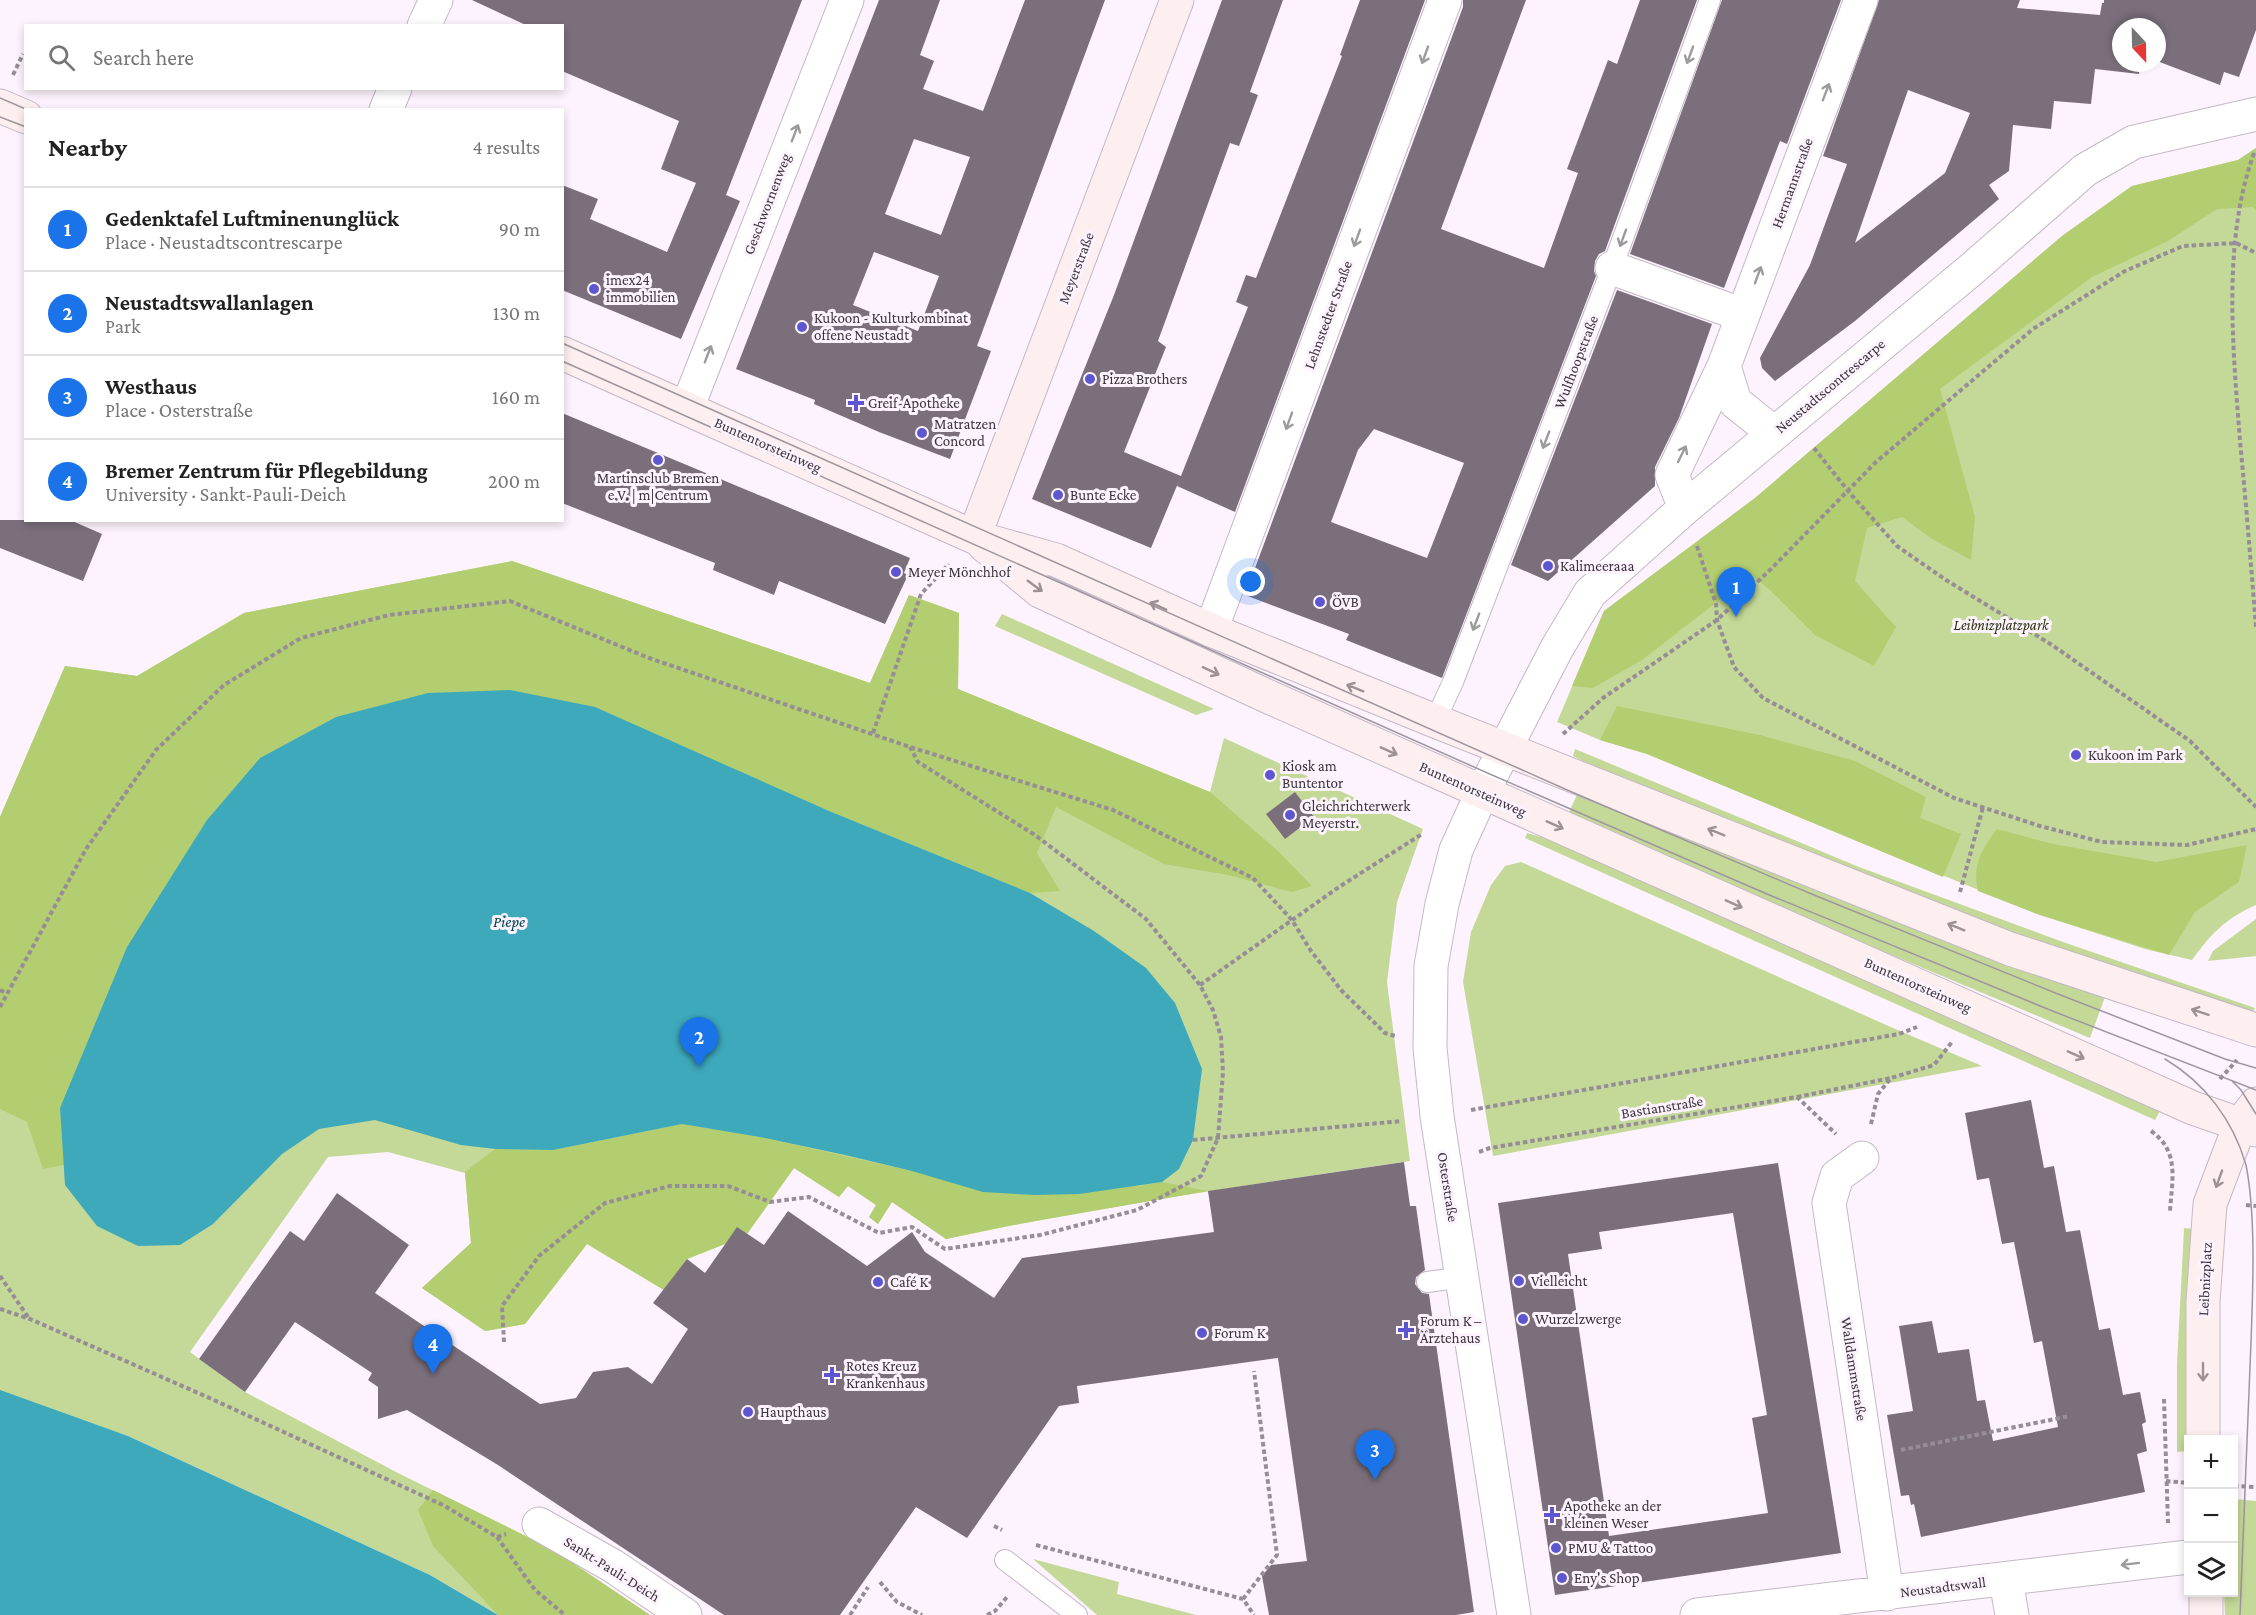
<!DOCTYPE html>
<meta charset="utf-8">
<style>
body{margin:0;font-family:"Crimson Pro",serif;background:#f2f2f2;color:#222}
.controls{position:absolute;right:18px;bottom:18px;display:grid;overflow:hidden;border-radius:0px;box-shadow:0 3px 9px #0003}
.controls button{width:54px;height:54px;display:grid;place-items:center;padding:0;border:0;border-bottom:2px solid #e0e0e0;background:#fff;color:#222;font:30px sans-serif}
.compass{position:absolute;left:2112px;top:18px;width:54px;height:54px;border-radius:50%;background:#fff;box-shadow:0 3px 9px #0003;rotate:158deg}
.you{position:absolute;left:1251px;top:582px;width:21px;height:21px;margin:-15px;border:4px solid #fff;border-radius:50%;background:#1a73e8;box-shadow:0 0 0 9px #1a73e833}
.badge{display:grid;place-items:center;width:39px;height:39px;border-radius:50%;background:#1a73e8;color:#fff;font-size:20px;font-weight:700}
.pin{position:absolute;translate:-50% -50px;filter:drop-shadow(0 2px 3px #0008)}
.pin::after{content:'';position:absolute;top:32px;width:21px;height:18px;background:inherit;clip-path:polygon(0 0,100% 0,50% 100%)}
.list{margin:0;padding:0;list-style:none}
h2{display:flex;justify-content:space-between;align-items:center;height:78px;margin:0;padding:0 24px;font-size:26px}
h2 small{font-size:20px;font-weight:400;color:#767676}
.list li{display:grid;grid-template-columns:39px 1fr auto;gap:18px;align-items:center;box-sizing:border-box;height:84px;padding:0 24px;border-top:2px solid #e0e0e0}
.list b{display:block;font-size:22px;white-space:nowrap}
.list p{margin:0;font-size:20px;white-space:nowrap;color:#767676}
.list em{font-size:20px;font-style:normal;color:#767676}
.icon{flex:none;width:33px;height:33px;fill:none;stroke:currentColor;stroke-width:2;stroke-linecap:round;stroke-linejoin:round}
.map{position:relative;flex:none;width:2256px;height:1615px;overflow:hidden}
.search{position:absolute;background:#fff;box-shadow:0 3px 9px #0003;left:24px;top:24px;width:540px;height:66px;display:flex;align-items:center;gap:15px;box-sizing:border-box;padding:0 21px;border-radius:0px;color:#767676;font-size:22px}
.panel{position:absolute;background:#fff;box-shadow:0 3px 9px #0003;left:24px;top:108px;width:540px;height:414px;border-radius:0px}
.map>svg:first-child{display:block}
.green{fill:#c4d998}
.forest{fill:#b3ce70}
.water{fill:#3da9bb}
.building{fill:#7a6f7b;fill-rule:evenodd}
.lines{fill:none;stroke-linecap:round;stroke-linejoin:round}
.lane-casing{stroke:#c4b8c5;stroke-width:22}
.street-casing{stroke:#c4b8c5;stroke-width:35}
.secondary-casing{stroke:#c4b8c5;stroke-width:35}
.path{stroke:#968e96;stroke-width:4;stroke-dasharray:4.5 3;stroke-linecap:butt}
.lane{stroke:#fff;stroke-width:20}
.street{stroke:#fff;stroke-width:33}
.secondary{stroke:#fdefef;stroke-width:33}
.tram{stroke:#9e969e;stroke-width:1.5}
.oneway{stroke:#9c9a9c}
.oneway2{stroke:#9c9294}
.poi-dot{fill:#5d56cf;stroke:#fdf3fe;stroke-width:2}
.labels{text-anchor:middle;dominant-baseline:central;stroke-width:6;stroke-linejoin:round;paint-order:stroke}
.street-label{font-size:15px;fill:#3a353a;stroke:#fdf3fe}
.poi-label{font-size:15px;fill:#3a353a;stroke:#fdf3fe;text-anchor:start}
.park-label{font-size:15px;font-style:italic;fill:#2a340d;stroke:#fdf3fe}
.water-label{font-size:16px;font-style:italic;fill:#00434d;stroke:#fdf3fe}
</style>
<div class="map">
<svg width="2256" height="1615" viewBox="0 0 2256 1615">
<rect width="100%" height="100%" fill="#fdf3fe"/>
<path class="green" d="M2256 148V905C2226 918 2211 934 2192 960L2145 949 2037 914 1647 754 1600 740 1557 722 1604 611 1755 498 2062 236 2132 186 2238 160Z
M512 561 870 683 909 595 959 613 958 689 1210 792 1224 738 1423 829 1397 902 1387 982 1410 1161C1255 1184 1099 1206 946 1239L892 1202 878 1224 869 1217 876 1205 848 1186 839 1197 794 1168 747 1234 737 1228 725 1244 687 1259 664 1290 587 1244 525 1324 485 1331 422 1288 471 1243 465 1173 388 1152 328 1157 190 1352 245 1392 398 1473 552 1549 650 1615H498L430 1575 128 1436 0 1392V817L65 666 137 676 244 613Z
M1002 614 1214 709 1196 715 995 626Z
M1575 749 1859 867 2063 942 2255 1008 2249 1017 1945 909 1636 788 1573 756Z
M1581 786 2105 997 2090 1038 1566 819Z
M1527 833 1559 842 2160 1111 2155 1120 1525 838Z
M1521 862 1893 1028 1982 1066 1493 1156 1463 982 1471 932 1491 885 1505 866Z
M2256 919V956L2208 961 2213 951Z
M2184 1228 2195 1229 2188 1451 2177 1452V1364Z
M2234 1499 2256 1501V1615H2225L2224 1593 2234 1592Z
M1033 1559 1119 1582 1117 1594 1196 1615H1097Z"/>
<path class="forest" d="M2256 148V211L2253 207 2217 209 2168 241 2092 277 1940 389 1975 517 1971 560 1932 539 1902 517 1867 528 1855 581 1896 627 1874 666 1815 635 1771 591 1752 575 1642 660 1593 688 1572 686 1604 611 1755 498 2062 236 2132 186 2238 160Z
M512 561 870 683 909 595 959 613 958 689 1210 792 1278 851 1312 886 1292 892 1228 875 1164 864 1056 807 1037 853 1060 891 1030 893 829 811 336 717 260 758 207 820 60 1108 64 1165 43 1169 27 1122 0 1109V817L65 666 137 676 244 613Z
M1617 706 1760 735 1855 761 1926 797 1920 818 1961 834 1943 877 1647 754 1600 740Z
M1997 829 2053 844 2156 862 2247 845 2239 882 2195 912 2169 955 2037 914 1978 891C1972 865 1981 850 1997 829Z
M682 1124 765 1138 912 1171 1139 1186 1162 1182 1208 1191 1008 1226 946 1239 892 1202 878 1224 869 1217 876 1205 848 1186 839 1197 794 1168 747 1234 737 1228 725 1244 687 1259 664 1290 587 1244 525 1324 485 1331 422 1288 471 1243 465 1172 495 1149 553 1150Z
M433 1490 552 1549 650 1615H498L433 1546 418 1510Z"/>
<path class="water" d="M510 690 595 707 829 811 1030 893 1094 931 1146 968 1175 1003 1202 1069 1193 1140 1179 1169 1162 1182 1079 1194 1035 1195 983 1192 912 1171 845 1155 765 1138 682 1124 553 1150 495 1149 461 1145 375 1120 319 1129 282 1154 213 1224 180 1245 138 1246 97 1226 65 1185 60 1108 127 947 207 820 260 758 336 717 428 693Z
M0 1390 128 1436 430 1575 498 1615H0Z"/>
<path class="building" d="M472 0H802L726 195 740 201 681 339 562 290V185L598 199 590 219 667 252 696 183 661 169 679 121 562 71V26H528Z
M879 0H940L920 55 934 61 923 89 983 111 1025 0H1105L977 346 991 351 950 459 879 432 814 404 815 400 736 369ZM914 139 970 157 941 235 885 214ZM874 252 939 276 918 331 853 305Z
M1222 0H1283L1250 92 1258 95 1239 146 1230 143 1158 341 1166 347 1124 452 1181 476 1151 548 1032 499 1114 295Z
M1360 0H1425L1235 512 1177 486 1248 307 1236 302 1246 275 1256 278 1342 56 1340 55Z
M1463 0H1526L1441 229 1544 268 1578 173 1567 169 1608 60 1617 64 1640 0H1697L1605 251 1599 254 1595 261 1594 271 1596 276 1442 678 1346 640 1349 634 1245 595 1463 7ZM1374 429 1464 463 1427 558 1331 522 1358 450Z
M1722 0H1841L1787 144 1780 141 1724 288 1630 254Z
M1879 0H2020L2017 8 2100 15 2102 3H2104V0H2256V30L2239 77 2224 72 2220 85 2157 61V27H2121V63H2140L2139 74 2095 69 2091 104 2054 101 2051 129 2013 125 2009 171 1989 185 1999 199 1855 321 1775 381 1762 368 1760 358 1810 265 1847 164 1823 156ZM1908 90 1970 113 1945 173 1855 243Z
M1617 290 1712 324 1679 418 1655 467V486L1548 581 1511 565Z
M562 413 910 558 904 573 908 575 885 624 779 581 774 595 713 570 715 563 562 503Z
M0 520H70L102 534 83 581 0 548Z
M1295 792 1314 817 1285 839 1266 814Z
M2031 1100 2044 1168 2054 1166 2066 1232 2080 1230 2099 1330 2110 1328 2123 1395 2140 1392 2146 1422 2142 1424 2147 1451 2137 1454 2145 1492 1921 1537 1914 1504 1911 1505 1909 1495 1901 1496 1887 1415 1913 1411 1899 1326 1932 1321 1938 1353 1969 1349 1977 1401 1985 1400 1993 1441 2058 1427 2042 1341 2034 1343 2014 1242 2002 1244 1989 1178 1977 1180 1965 1113Z
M1404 1162 1410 1206H1416L1425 1270 1416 1277 1415 1284 1422 1293 1429 1294 1474 1612 1456 1615H1269L1262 1576 1271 1565 1307 1561 1278 1358 1077 1386 1079 1403 1059 1406 967 1538 916 1507 840 1615H724L498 1465 407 1410 378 1419V1387L368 1380 372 1373 295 1322 245 1392 199 1359 290 1231 304 1241 337 1193 409 1245 375 1293 540 1404 576 1398 593 1372 628 1367 652 1384 688 1329 653 1303 687 1259 705 1273 737 1227 764 1245 788 1211 867 1266 912 1232 925 1252 994 1298 1022 1258 1214 1232 1208 1191Z
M1778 1163 1841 1553 1555 1595 1498 1203ZM1733 1213 1767 1415 1752 1418 1768 1513 1609 1536 1568 1254 1602 1249 1599 1232Z"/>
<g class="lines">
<g class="lane-casing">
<path id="lane" d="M1435 721 1453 682 1612 268 1710 0
M1427 1282 1463 1277
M1005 1560 1077 1615"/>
</g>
<g class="street-casing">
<path id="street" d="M424 26 436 0
M386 110 395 88
M1612 268 1743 315
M687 408 847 0
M1774 433 1735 402 1724 366 1861 0
M1685 508 1672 475 1724 366
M1211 630 1445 0
M1862 1158 1837 1176 1829 1203 1887 1594
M539 1524 613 1566 685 1615
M2006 1580 2012 1615
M1514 1615 1437 1116 1430 1048 1431 966 1442 904 1456 850 1482 793 1557 648 1590 593 1685 508 1973 268 2085 170 2134 142 2256 114
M1697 1615 2188 1557"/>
</g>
<g class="secondary-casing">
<path id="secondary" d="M0 106 26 117
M562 353 974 537 1056 560 1211 630 1435 721 2010 949 2256 1030
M974 537 1177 0
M984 545 1040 591 1269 697 2193 1108 2256 1130
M2203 1440V1302L2210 1204 2240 1125 2256 1104
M2206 1592V1615"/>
</g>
<path class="path" d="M13 75 23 54
M2254 153C2222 241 2233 349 2240 441 2246 503 2251 565 2256 627
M1814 448 1848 491 1897 546 1946 580 2052 645 2190 741 2256 807
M1697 546 1716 604 1717 620 1734 667 1763 698 1954 798 2040 826 2102 842 2187 845 2256 829
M873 733 921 594 949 564
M1563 734 1603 698 1717 620 1771 569 1876 462 2033 329 2125 271 2183 246 2236 243 2256 253
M1960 892 1983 807
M1200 985 1339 887 1422 834
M0 990 6 993
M0 1007 86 849 156 750 224 685 301 638 389 615 510 601 649 658 910 747 1113 810 1253 878 1292 920 1311 951 1341 990 1385 1033 1395 1036
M2220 1079 2237 1060
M1797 1097 1891 1078
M1471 1110 1899 1034 1917 1027
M1871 1124 1878 1094 1891 1078 1934 1065 1952 1042
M2151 1131C2180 1151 2172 1180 2170 1211
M1193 1140 1402 1121
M1479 1152 1490 1148 1797 1097 1836 1134
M2246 1205 2256 1206
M0 1276 28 1317
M0 1309 30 1319 205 1396 443 1505 497 1537 506 1534
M504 1342 502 1306 539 1256 605 1203 670 1186H728L770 1202 809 1197 879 1233 912 1227 945 1249 1040 1235 1137 1210 1201 1176 1218 1138 1223 1072 1221 1037 1213 1010 1200 985 1146 919 1035 835 918 762 910 747
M2164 1399 2168 1523
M1901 1450 2070 1416
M2166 1481 2188 1483
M2234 1486 2256 1487
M994 1526 1002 1530
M497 1537 535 1590 565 1615
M1036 1545 1243 1599 1254 1615
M880 1582 897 1602 922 1615
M1243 1599 1277 1555 1254 1371
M850 1615 868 1587
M987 1615 995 1611 1007 1597"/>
<use href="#lane" class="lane"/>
<use href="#street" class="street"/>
<use href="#secondary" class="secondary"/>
<path class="tram" d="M0 98 28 110
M0 117 26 127
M562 343 1574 793 1814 895 2058 994 2225 1059 2256 1068
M562 361 1492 775 1767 894 2055 1012 2256 1090
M2165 1059C2205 1083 2233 1120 2246 1165 2256 1215 2253 1289 2251 1342 2247 1433 2243 1524 2240 1615
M2233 1082 2241 1090 2256 1114"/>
</g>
<defs><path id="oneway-shaft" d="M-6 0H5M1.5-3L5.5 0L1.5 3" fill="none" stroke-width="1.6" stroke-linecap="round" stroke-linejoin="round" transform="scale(1.5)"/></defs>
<g class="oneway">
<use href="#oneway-shaft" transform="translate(1425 55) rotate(110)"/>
<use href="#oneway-shaft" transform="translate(1690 55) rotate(110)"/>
<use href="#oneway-shaft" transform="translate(1826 92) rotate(-69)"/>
<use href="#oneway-shaft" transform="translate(795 133) rotate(-69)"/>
<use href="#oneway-shaft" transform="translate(1357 238) rotate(110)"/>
<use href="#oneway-shaft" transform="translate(1623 238) rotate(110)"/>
<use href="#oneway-shaft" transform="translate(1758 275) rotate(-70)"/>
<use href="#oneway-shaft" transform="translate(708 354) rotate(-69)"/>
<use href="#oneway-shaft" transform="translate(1289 421) rotate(110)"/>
<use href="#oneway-shaft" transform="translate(1546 440) rotate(111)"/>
<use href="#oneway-shaft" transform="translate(1682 454) rotate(-64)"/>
<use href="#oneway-shaft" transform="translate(1476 622) rotate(111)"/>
<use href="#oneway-shaft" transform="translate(2130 1564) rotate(173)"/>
</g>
<g class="oneway2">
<use href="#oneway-shaft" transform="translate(1035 586) rotate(36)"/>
<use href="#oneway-shaft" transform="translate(1158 606) rotate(-156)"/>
<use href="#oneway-shaft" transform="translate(1211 671) rotate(25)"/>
<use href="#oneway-shaft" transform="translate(1355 688) rotate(-158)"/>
<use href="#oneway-shaft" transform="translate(1389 751) rotate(24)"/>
<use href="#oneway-shaft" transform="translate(1555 825) rotate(24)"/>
<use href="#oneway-shaft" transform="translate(1716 832) rotate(-158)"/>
<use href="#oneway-shaft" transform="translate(1734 904) rotate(24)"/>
<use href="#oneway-shaft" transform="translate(1956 927) rotate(-158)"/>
<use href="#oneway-shaft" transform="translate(2200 1012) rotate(-162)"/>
<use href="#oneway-shaft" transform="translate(2076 1055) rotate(24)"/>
<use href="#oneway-shaft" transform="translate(2219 1179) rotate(110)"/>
<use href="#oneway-shaft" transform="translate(2203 1372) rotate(90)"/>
</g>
<g class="poi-dot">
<circle cx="594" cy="289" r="6"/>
<circle cx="802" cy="327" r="6"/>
<circle cx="1090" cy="379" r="6"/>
<path d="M853 394h6v6h6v6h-6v6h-6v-6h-6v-6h6z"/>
<circle cx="922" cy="433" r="6"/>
<circle cx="658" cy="460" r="6"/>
<circle cx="1058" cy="495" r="6"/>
<circle cx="1548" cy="566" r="6"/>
<circle cx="896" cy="572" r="6"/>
<circle cx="1320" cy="602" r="6"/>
<circle cx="2076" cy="755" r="6"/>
<circle cx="1270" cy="775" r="6"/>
<circle cx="1290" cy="815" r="6"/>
<circle cx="1519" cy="1281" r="6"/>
<circle cx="878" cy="1282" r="6"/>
<circle cx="1523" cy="1319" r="6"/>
<path d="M1403 1321h6v6h6v6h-6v6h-6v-6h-6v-6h6z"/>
<circle cx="1202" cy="1333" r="6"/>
<path d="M829 1366h6v6h6v6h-6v6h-6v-6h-6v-6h6z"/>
<circle cx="748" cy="1412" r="6"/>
<path d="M1549 1506h6v6h6v6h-6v6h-6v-6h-6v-6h6z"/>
<circle cx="1556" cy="1548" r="6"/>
<circle cx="1562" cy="1578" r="6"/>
</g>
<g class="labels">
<g class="street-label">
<text transform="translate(1792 183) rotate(-70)">Hermannstraße</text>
<text transform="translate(767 204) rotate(-69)">Geschwornenweg</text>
<text transform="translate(1076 268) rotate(-69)">Meyerstraße</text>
<text transform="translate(1328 315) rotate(-70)">Lehnstedter Straße</text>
<text transform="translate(1576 362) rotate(-69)">Wulfhoopstraße</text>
<text transform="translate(1830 386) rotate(-40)">Neustadtscontrescarpe</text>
<text transform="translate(768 445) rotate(24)">Buntentorsteinweg</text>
<text transform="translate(1473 789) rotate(24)">Buntentorsteinweg</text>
<text transform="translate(1918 985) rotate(24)">Buntentorsteinweg</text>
<text transform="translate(1662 1107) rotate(-9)">Bastianstraße</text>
<text transform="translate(1448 1187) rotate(81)">Osterstraße</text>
<text transform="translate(2205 1279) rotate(-87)">Leibnizplatz</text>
<text transform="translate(1854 1369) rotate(81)">Walldammstraße</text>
<text transform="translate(612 1569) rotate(32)">Sankt-Pauli-Deich</text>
<text transform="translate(1943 1587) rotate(-7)">Neustadtswall</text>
</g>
<g class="poi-label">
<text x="606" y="280">imex24<tspan x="606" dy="17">immobilien</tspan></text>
<text x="814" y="318">Kukoon - Kulturkombinat<tspan x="814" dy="17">offene Neustadt</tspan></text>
<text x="1102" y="379">Pizza Brothers</text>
<text x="868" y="403">Greif-Apotheke</text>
<text x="934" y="424">Matratzen<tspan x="934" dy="17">Concord</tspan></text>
<text x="658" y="478" text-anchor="middle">Martinsclub Bremen<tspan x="658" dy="17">e.V. | m|Centrum</tspan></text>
<text x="1070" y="495">Bunte Ecke</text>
<text x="1560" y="566">Kalimeeraaa</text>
<text x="908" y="572">Meyer Mönchhof</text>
<text x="1332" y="602">ÖVB</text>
<text x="2088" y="755">Kukoon im Park</text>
<text x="1282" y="766">Kiosk am<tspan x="1282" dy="17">Buntentor</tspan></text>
<text x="1302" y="806">Gleichrichterwerk<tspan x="1302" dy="17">Meyerstr.</tspan></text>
<text x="1531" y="1281">Vielleicht</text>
<text x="890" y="1282">Café K</text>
<text x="1535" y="1319">Wurzelzwerge</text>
<text x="1420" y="1321">Forum K –<tspan x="1420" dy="17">Ärztehaus</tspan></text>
<text x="1214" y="1333">Forum K</text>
<text x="846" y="1366">Rotes Kreuz<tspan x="846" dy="17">Krankenhaus</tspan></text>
<text x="760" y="1412">Haupthaus</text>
<text x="1564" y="1506">Apotheke an der<tspan x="1564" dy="17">kleinen Weser</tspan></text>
<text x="1568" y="1548">PMU &amp; Tattoo</text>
<text x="1574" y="1578">Eny's Shop</text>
</g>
<g class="park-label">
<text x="2001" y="625">Leibnizplatzpark</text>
</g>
<g class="water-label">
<text x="509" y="921">Piepe</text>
</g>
</g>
</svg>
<div class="controls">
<button>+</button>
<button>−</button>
<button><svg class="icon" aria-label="layers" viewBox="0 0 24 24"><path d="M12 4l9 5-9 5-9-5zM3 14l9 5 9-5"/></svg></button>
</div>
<svg class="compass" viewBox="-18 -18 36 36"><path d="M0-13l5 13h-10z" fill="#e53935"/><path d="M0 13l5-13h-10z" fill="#767676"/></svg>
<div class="you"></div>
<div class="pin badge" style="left:1736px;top:617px">1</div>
<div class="pin badge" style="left:699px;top:1067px">2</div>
<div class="pin badge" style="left:1375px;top:1480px">3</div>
<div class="pin badge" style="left:433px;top:1374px">4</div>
<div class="search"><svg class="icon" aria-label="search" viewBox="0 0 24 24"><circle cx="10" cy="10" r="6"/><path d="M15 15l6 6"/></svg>Search here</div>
<section class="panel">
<h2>Nearby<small>4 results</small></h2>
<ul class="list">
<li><span class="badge">1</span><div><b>Gedenktafel Luftminenunglück</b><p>Place · Neustadtscontrescarpe</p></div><em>90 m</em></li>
<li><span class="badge">2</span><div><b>Neustadtswallanlagen</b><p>Park</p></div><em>130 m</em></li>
<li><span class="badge">3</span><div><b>Westhaus</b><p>Place · Osterstraße</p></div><em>160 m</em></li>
<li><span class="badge">4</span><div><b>Bremer Zentrum für Pflegebildung</b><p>University · Sankt-Pauli-Deich</p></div><em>200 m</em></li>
</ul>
</section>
</div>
